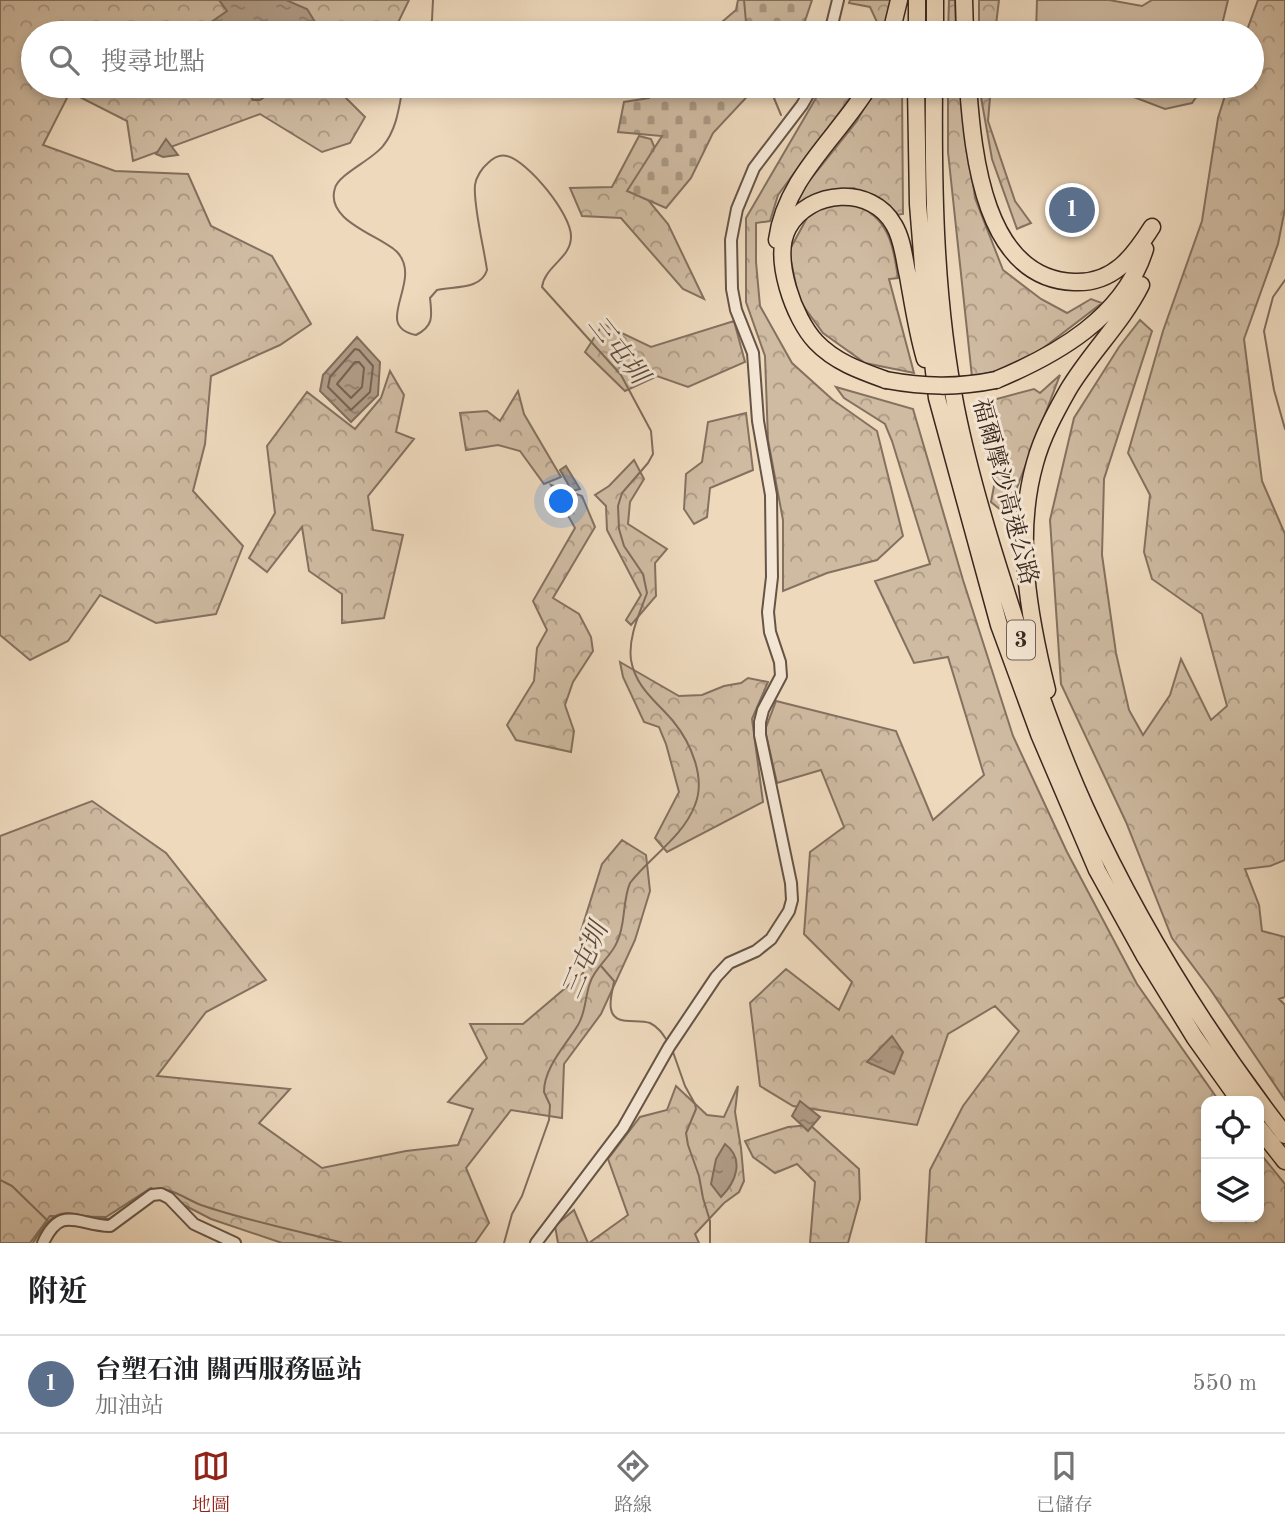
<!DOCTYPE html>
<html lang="zh-TW">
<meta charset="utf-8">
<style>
body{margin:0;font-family:"Old Standard TT","Noto Serif TC",serif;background:#f6f6f6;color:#202124}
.controls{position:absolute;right:21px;bottom:21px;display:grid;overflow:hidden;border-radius:14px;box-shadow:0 4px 10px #0003}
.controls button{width:63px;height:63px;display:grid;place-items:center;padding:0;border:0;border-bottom:2px solid #e0e0e0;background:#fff;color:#202124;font:35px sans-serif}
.you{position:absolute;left:562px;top:502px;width:24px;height:24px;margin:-18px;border:5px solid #fff;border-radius:50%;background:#1a73e8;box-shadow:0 0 0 10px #1a73e833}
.badge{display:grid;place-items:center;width:46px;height:46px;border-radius:50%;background:#8f2418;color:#fff;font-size:23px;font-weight:700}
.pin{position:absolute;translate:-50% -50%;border:4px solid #fff;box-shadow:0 2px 7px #0006}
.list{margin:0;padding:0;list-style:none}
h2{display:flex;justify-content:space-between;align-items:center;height:91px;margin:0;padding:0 28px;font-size:30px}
h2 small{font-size:23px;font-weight:400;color:#757577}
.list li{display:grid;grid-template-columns:46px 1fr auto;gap:21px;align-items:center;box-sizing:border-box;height:98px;padding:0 28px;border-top:2px solid #e0e0e0}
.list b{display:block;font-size:26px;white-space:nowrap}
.list p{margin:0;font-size:23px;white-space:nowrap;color:#757577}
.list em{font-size:23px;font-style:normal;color:#757577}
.icon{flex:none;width:38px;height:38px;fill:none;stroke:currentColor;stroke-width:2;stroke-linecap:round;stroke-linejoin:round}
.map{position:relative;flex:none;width:1285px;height:1243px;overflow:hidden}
.search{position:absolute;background:#fff;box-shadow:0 4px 10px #0003;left:21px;right:21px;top:21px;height:77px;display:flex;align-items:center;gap:18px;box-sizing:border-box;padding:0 24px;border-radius:38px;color:#757577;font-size:26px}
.sheet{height:189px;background:#fff}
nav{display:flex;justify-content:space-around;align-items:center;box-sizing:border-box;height:98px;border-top:2px solid #e0e0e0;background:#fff;font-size:19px;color:#757577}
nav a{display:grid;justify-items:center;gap:4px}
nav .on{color:#8f2418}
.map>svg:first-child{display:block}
.forest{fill:url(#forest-crowns);stroke:#847160;stroke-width:2}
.cemetery{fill:url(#cemetery-stones);stroke:#847160;stroke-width:2}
.green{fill:#cfbba2;stroke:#847160;stroke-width:2}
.water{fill:url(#water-ripples);stroke:#806d5d;stroke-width:2}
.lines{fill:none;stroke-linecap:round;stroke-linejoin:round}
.shore{stroke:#746252;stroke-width:2}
.stream{stroke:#806d5d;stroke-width:2}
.minor-casing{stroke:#665446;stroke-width:14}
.highway-casing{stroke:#39271e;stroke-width:19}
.minor{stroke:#f4e6d4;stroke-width:10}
.highway{stroke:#eed9bd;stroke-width:16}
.highway-bridge-casing{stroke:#39271e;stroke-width:19;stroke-linecap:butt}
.highway-bridge{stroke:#eed9bd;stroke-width:16}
.labels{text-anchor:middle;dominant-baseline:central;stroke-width:6;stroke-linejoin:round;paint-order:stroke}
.shield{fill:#f4e6d4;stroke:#716055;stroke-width:2}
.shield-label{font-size:23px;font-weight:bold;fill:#39271e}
.street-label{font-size:24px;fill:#39271e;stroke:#f4e6d4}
.water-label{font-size:26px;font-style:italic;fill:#5d4a3e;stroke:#f4e6d4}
</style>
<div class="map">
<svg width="1285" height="1243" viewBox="0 0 1285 1243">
<defs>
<pattern id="forest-crowns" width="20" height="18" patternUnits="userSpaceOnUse" patternTransform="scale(1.75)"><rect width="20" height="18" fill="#cfbba2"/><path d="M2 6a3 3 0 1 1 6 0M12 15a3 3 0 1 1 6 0" fill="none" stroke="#a99883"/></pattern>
<pattern id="cemetery-stones" width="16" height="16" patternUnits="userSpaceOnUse" patternTransform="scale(1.75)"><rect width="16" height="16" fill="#cfbba2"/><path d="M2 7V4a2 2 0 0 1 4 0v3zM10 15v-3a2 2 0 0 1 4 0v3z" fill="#a99883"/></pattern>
<pattern id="water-ripples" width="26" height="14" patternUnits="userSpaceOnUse" patternTransform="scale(1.75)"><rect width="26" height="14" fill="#b09c87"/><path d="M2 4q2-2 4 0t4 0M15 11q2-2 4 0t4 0" fill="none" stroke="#907f6e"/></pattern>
</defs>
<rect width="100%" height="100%" fill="#eed9bd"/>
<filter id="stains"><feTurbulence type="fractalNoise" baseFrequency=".00286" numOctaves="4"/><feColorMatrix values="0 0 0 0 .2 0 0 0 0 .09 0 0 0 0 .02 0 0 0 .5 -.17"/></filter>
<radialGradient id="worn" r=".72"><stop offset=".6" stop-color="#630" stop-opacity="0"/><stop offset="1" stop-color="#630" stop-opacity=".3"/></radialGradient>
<path class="forest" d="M0 0H409L393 33H33V86H334L365 117 350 143 322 152 260 114 133 161 127 121 70 92 43 145 115 171 188 174 211 226 272 256 311 324 280 345 211 376 205 444 193 491 243 546 216 614 156 623 100 595 68 641 30 660 0 635Z
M850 0H892L884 33H872L877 22 870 7 849 3Z
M949 0H955L956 33H948Z
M979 0H999L995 33H979Z
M1258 0H1285V209L1278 244 1244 339 1262 481 1285 534V860L1270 866 1245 869 1259 905 1262 931 1285 937V997L1279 999 1285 1005V1100L1210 989 1172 938 1126 822 1061 684 1050 520 1074 418 1119 347 1140 320 1152 331 1104 479 1102 555 1116 653 1129 710 1143 735 1170 695 1181 659 1211 720 1227 706 1202 614 1152 579 1144 552 1150 495 1128 453 1163 331 1202 221 1218 118 1228 86H1252V33H1246Z
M823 86H859L778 195 770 221 756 223V262L760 306 792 363 833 400 877 431 903 536 877 560 827 573 783 591V520L768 440 765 356 746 302V218Z
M876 86H902L903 214 896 215 854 188 832 191 787 214 802 190 857 121Z
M948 86H960L975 198 1003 270 1041 299 1067 313 1091 299 1102 303 1021 365 972 377 948 152Z
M979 86H991L988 121 1015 201 1031 223 1017 229 992 159Z
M639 136 651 139 663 168 638 188 668 224 704 299 683 289 621 218 582 216 570 188 612 187Z
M828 203C838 204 853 203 861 207 890 221 894 250 898 278L889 279 914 373 865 363 823 333 799 300 789 251 807 218Z
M734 321 745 362 688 387 657 376 625 391 585 352 603 324 651 347Z
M390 371 404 395 396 432 414 439 368 496 373 530 403 535 384 618 342 623V594L309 571 302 527 267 572 249 558 275 513 267 446 307 392 355 429 381 398Z
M1060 375 1010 506 1001 510 991 502 997 470 993 400 1034 389 1040 393Z
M836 387 913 409 963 580 1013 736 1067 852 1137 984 1219 1101H1206V1217H1259V1152L1285 1184V1243H926L930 1170 963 1106 1019 1031 995 1006 948 1034 917 1125 793 1106 760 1086 750 1003 786 969 839 1010 852 982 804 934 810 852 844 827 821 770 777 783 765 730 776 701 896 731 933 820 984 775 948 657 914 663 875 581 930 564 892 441 885 424 844 398Z
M518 391 524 414 561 477 544 484 520 451 498 445 466 450 460 413 487 411 500 421Z
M746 413 753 470 710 488 707 517 694 524 684 509 686 474 702 462 708 422Z
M634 460 644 479 630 502 628 524 667 549 655 563 656 596 631 625 626 620 641 595 607 530 606 506 595 495 609 486Z
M551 485 582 496 595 527 553 598 579 614 591 637 593 651 573 682 565 705 574 731 571 752 516 740 507 725 534 681 537 648 547 630 533 601 575 528Z
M620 662 679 696 702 695 724 686 741 683 748 678 768 682 752 719 763 802 667 852 655 838 679 792 666 744 659 727 644 722 623 677Z
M92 801 166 853 266 980 206 1012 157 1076 290 1089 259 1123 322 1168 406 1151 458 1145 473 1109 448 1102 487 1058 470 1024H523L583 973 580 934 602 864 622 840 646 855 650 891 635 940 601 1014 564 1064 562 1118 511 1110 466 1168 489 1223 475 1243H282L211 1219 151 1188 106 1217 50 1216 30 1243H0V836Z
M676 1086 707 1115 724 1117 738 1086 735 1112 741 1148 744 1181 739 1192 724 1203 695 1234 699 1243H589L628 1215 608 1159 640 1117 667 1110Z
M810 1125 859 1169 860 1199 848 1243H810L815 1182 797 1164 775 1173 753 1157 745 1141 788 1127Z
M574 1210 588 1243H558L555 1226Z"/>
<path class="cemetery" d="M738 0H812L801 33H709L736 10Z
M659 86H757L713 133 691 178 666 208 627 191 662 136 618 132 624 102 649 98Z"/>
<path class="green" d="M1037 0H1109L1142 6 1152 0H1228L1220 33H1036Z
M1105 86H1204L1192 103 1165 109Z"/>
<path class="water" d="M219 0H286L307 9 322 33H198L197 32 227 11Z
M243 86H272V92L260 100H253Z
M166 139 178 155 163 157 156 154Z
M357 337 380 362 378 395 351 422 320 391 323 375Z
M566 466 580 489 572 491 560 470Z
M892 1036 903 1052 894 1074 867 1062Z
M800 1101 820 1117 808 1131 792 1116Z
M725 1144C745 1159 736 1182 721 1197L711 1184 716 1159Z"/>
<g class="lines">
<path class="shore" d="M355 349 359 350 373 366 370 392 351 410 328 387 330 377Z
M355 362H359L364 368 362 387 351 398 337 384Z"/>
<path class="stream" d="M744 0 747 33
M427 33 432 20 433 0
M403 86C399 107 397 129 383 146 372 160 339 174 335 188 324 222 383 236 398 253 423 282 371 326 416 335 434 326 432 316 430 298L437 290C454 286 481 290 487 270 484 248 473 205 475 185 476 177 482 168 488 163 493 158 500 154 507 156 528 161 572 215 571 237 571 258 545 266 542 287L621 375 651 431 653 454 648 463 622 493 618 506 619 529 624 546 643 574 647 593C639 615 628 637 631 660 636 688 656 701 673 721 691 743 706 778 695 805 683 837 650 857 630 883 622 902 626 924 617 942 611 957 595 967 590 983 585 996 586 1012 578 1025 566 1045 544 1067 544 1092L550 1105 549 1120 522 1196 512 1214 504 1243
M769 86 781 115
M1285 280 1273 297 1264 331 1274 390 1285 429
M601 966 614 981C613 989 609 1001 611 1009 614 1027 638 1018 650 1023 658 1027 662 1033 666 1039
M673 1052 685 1086 695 1104 696 1109 686 1133 688 1145 699 1176 703 1198 710 1221V1243
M0 1180 12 1186 47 1220
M33 1243C59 1198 67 1217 109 1219L150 1190C167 1184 185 1199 201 1205 247 1221 296 1230 343 1243"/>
<g class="minor-casing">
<path id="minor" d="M830 33 838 0
M43 1243C61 1204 77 1225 110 1226L152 1195 161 1194 169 1198 194 1224 235 1243
M536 1243 623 1128 669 1047 716 977 729 963 756 951 771 939 789 911 792 900 791 883 760 735V722L763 710 781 676 780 662 770 632 768 612 772 577 771 495 758 421 753 353 736 310 732 289 731 240 737 209 754 168 802 105 813 86"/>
</g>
<g class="highway-casing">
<path id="highway" d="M964 0 965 33
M891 33 899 0
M917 33V0
M935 33V0
M916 86 918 204 925 291 937 398 999 625 1039 734 1097 870 1144 955 1195 1038 1240 1101
M934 86C933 193 935 302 956 408 968 468 986 529 1005 588 1028 662 1053 736 1085 807 1138 923 1207 1034 1285 1135
M968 86C973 154 984 279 1074 282 1113 284 1133 257 1152 227
M777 240C785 178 838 137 869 86
M886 380C861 371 835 362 816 342 794 319 772 258 788 228 809 189 872 185 894 225 903 240 904 259 908 276 913 304 917 332 925 359
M996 380C1056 355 1124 317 1145 249
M1047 690C1029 617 1014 537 1035 463 1042 437 1055 413 1068 390 1090 353 1122 323 1141 285
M1259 1128 1285 1161"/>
</g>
<use href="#minor" class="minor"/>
<use href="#highway" class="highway"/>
<g class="highway-bridge-casing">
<path id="highway-bridge" d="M886 380C924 387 957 388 996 380"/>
</g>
<use href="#highway-bridge" class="highway-bridge"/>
</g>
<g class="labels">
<rect class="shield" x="1007" y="620.5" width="28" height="39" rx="5"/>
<g class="shield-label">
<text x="1021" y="640">3</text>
</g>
<g class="street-label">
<text transform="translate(1004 492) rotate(75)">福爾摩沙高速公路</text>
</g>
<g class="water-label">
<text transform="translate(617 350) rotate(52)">三屯圳</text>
<text transform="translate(586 961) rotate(-67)">三屯圳</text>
</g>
</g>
<rect width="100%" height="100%" filter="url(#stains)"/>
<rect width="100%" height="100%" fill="url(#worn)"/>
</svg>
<div class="controls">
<button><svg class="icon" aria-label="locate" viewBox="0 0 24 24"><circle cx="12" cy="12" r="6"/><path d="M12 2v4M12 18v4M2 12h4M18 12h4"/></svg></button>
<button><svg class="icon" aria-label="layers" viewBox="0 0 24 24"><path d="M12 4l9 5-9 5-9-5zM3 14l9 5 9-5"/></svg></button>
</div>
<div class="you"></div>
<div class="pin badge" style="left:1072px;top:210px;background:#5c6f8a">1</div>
<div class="search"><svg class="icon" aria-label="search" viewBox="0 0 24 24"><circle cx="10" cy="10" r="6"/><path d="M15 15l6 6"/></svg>搜尋地點</div>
</div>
<section class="sheet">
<h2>附近<small></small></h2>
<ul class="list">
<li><span class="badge" style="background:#5c6f8a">1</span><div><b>台塑石油 關西服務區站</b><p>加油站</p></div><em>550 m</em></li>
</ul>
</section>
<nav>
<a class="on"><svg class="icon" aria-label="map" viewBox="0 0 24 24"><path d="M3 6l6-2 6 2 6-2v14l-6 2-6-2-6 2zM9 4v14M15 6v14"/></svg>地圖</a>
<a><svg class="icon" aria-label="directions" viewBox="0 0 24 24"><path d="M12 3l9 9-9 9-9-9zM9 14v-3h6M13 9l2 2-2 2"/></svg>路線</a>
<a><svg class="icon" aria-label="saved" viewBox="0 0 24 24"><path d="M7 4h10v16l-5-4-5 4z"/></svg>已儲存</a>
</nav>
